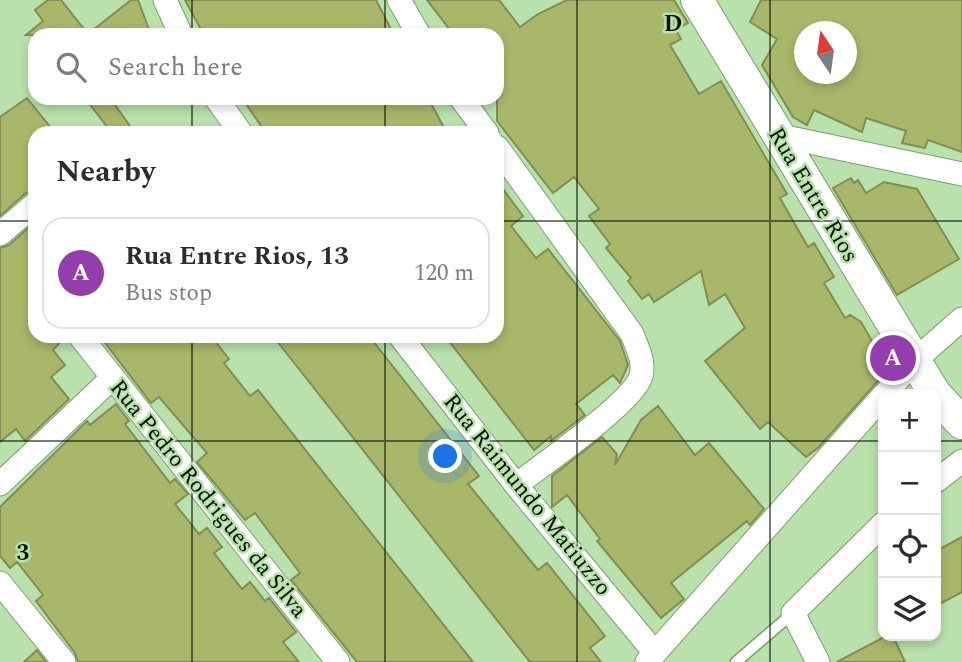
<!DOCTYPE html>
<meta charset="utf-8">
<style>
body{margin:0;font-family:Spectral,serif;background:#f2f2f3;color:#2b2b33}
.controls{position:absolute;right:21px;bottom:21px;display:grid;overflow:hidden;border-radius:14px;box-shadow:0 4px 10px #0003}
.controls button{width:63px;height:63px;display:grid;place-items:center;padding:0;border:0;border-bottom:2px solid #e1e1e2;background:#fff;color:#2b2b33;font:35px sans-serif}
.compass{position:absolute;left:794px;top:21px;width:63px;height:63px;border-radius:50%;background:#fff;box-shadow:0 4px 10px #0003;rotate:347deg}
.you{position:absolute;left:446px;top:457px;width:24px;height:24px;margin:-18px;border:5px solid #fff;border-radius:50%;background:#1a73e8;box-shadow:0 0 0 10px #1a73e833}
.badge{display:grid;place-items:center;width:46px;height:46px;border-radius:50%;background:#933eac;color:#fff;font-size:23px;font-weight:700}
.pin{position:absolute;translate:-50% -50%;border:4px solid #fff;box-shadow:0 2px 7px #0006}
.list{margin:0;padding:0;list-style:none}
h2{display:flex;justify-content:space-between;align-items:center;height:91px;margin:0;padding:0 28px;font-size:30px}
h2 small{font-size:23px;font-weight:400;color:#7c7c81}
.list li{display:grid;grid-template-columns:46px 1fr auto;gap:21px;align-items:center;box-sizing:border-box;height:112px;margin:0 14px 14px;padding:0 14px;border:2px solid #e1e1e2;border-radius:21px}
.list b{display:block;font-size:26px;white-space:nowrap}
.list p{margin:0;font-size:23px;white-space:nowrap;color:#7c7c81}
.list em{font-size:23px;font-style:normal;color:#7c7c81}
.icon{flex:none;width:38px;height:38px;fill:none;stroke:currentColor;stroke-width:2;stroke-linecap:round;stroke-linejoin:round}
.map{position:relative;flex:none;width:962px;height:662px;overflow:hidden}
.search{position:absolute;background:#fff;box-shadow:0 4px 10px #0003;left:28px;top:28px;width:476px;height:77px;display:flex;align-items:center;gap:18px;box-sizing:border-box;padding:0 24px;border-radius:21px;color:#7c7c81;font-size:26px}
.panel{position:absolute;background:#fff;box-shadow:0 4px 10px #0003;left:28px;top:126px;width:476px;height:217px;border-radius:21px}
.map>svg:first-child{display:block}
.building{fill:#a8b76a;stroke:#818d52;stroke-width:2;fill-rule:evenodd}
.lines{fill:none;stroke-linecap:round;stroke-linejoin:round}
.lane-casing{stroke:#7a9f6d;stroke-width:13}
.street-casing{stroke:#7a9f6d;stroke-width:25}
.secondary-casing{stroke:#7a9f6d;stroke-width:34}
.lane{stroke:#fff;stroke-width:10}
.street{stroke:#fff;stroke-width:23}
.secondary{stroke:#fff;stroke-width:32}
.grid{fill:none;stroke:#051202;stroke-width:2;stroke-opacity:0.55}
.labels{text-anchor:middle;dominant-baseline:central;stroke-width:5;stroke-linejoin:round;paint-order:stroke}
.street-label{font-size:23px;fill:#051202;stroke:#b9e1ac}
.grid-label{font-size:23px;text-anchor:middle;font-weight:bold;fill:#051202;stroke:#b9e1ac;stroke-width:5;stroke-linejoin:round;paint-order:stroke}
</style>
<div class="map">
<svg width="962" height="662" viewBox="0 0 962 662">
<rect width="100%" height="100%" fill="#b9e1ac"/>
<path class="building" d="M48 0H61L88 34 131 0H138L151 35H26L43 21 35 10Z
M185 0H376L394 35H204Z
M427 0H499L520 27 538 14 567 0H674L688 23 676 30 681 39 670 45 699 94 721 81 787 194 780 198 808 247 814 243 834 277 824 283 845 318 850 315 861 322 884 362 886 372 819 447 806 457 768 422 760 429 705 361 745 328 725 294 709 305 701 271 654 302 649 294 642 299 628 281 631 278 606 248 610 244 589 216 599 209 574 177 553 193 497 121V35H454Z
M761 0H962V152L928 140 925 148 902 143 906 131 866 118 862 132 814 110 807 125 793 117 762 65 777 39 750 22ZM804 32H846V74H804Z
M27 98 55 133H35V190L26 193 0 216V117Z
M85 98H110L135 133H112Z
M242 98H428L447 133H266Z
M851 178 854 183 858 180 866 193 884 182 917 189 959 259 897 295 833 188Z
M497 181 523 216 511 226 536 258 548 249 620 341 628 365 620 383 613 375 576 404 585 415 551 441V436L534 450 445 336H497Z
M35 222V336H66L53 350 65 365 51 377 69 399 25 441 16 429 0 442V248L9 245Z
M100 336H211L229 359 224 363 250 396 258 390 473 662H357L291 580 300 573 255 513 245 520 197 462 207 453 159 397 151 403Z
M273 336H369L479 476 468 484 538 570 547 563 605 636 590 648 601 662H530Z
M116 404 129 421 125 424 170 483 175 479 188 494 175 504 199 534 207 528 222 547 214 553 242 589 250 582 265 601 269 598 296 632 283 642 299 662H78L75 653 36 601 43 595 17 562 10 568 0 556V507L87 421 90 425Z
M658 406 695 455 709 443 764 509 750 525 747 521 671 583 684 599 661 618 597 541 600 539 567 495 552 507V476L602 437 617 454 615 465 641 420Z
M962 537V592L936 606V551Z
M886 636H893L905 662H837Z
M37 650 46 662H24Z"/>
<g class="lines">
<g class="lane-casing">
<path id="lane" d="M736 662 793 613"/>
</g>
<g class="street-casing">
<path id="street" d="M165 0 181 35
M399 0 419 35
M216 98 241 133
M461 98 487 133
M776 135 962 174
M497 147 632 334C637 347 645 362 641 376 634 402 542 465 516 485
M0 234 35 204
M80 336 338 662
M400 336 516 485 655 653
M885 394 913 362 962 319
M936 481 962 461
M0 484 112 378
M0 583 64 662
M647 662 883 396
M818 662 793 613 883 524"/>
</g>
<g class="secondary-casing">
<path id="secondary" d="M697 0 935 394
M936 395 962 423"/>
</g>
<use href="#lane" class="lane"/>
<use href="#street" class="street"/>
<use href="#secondary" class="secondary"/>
</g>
<path class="grid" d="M192 0V35M385 0V35M577 0V662M770 0V662M192 98V133M385 98V133M0 221H35M497 221H962M192 336V662M385 336V662M0 441H883M936 441H962"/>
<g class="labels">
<g class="street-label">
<text transform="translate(813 195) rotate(59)">Rua Entre Rios</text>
<text transform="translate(527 495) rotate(51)">Rua Raimundo Matiuzzo</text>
<text transform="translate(208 499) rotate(51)">Rua Pedro Rodrigues da Silva</text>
</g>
</g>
<g class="grid-label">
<text x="673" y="31">D</text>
<text x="23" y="560">3</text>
</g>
</svg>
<div class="controls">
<button>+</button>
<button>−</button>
<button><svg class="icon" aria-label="locate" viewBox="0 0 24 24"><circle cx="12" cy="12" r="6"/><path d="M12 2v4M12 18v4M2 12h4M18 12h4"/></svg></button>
<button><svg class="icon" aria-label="layers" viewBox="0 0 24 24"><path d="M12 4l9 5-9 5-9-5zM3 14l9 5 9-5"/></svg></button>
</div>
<svg class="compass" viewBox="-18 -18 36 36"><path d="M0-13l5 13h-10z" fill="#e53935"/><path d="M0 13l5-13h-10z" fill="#7c7c81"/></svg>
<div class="you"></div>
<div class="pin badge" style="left:893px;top:358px">A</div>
<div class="search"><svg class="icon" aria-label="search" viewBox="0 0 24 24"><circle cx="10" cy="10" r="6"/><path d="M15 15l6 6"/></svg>Search here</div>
<section class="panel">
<h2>Nearby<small></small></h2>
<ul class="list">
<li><span class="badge">A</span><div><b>Rua Entre Rios, 13</b><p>Bus stop</p></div><em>120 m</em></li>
</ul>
</section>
</div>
